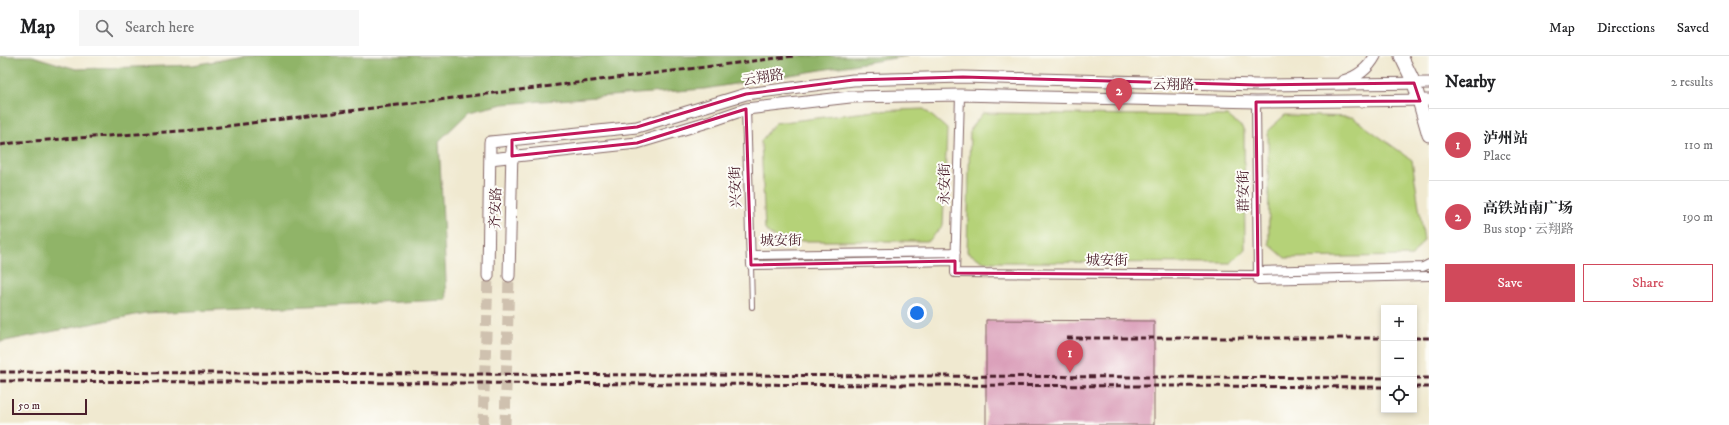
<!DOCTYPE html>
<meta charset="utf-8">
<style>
body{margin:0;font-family:"IM FELL DW Pica","Noto Serif SC",serif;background:#f6f6f6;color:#202124}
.controls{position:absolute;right:12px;bottom:12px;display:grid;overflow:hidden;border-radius:0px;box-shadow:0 2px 6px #0003}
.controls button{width:36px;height:36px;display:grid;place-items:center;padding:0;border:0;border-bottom:1px solid #e0e0e0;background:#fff;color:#202124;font:20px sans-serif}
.scale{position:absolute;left:12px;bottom:10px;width:75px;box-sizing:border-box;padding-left:4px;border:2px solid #4a1f2b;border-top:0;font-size:11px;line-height:14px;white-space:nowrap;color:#4a1f2b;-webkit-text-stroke:3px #fdfcf7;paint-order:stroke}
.you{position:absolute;left:917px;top:257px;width:14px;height:14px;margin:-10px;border:3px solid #fff;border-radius:50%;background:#1a73e8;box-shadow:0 0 0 6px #1a73e833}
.badge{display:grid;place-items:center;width:26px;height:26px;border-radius:50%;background:#d1495b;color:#fff;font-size:13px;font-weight:700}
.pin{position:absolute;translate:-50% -33px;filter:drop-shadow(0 1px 2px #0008)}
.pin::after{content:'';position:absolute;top:21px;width:14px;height:12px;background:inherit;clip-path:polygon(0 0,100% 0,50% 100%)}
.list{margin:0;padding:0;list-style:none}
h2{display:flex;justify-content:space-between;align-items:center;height:52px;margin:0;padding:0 16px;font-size:17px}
h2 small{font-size:13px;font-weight:400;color:#757577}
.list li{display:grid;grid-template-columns:26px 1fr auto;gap:12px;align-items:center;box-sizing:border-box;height:72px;padding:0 16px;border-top:1px solid #e0e0e0}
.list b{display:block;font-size:15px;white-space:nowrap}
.list p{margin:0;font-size:13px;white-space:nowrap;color:#757577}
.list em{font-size:13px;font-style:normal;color:#757577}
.actions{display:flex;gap:8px;padding:12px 16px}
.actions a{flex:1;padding:9px 0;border:1px solid #d1495b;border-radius:0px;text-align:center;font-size:14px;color:#d1495b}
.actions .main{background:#d1495b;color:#fff}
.icon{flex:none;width:22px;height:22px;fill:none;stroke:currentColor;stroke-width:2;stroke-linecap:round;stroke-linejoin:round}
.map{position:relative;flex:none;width:1429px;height:369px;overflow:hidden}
header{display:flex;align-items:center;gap:24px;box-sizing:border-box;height:56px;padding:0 20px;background:#fff;border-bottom:1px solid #e0e0e0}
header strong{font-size:19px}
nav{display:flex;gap:22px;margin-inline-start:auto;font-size:14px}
.search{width:280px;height:36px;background:#f6f6f6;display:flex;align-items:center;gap:10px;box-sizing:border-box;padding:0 14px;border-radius:0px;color:#757577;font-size:15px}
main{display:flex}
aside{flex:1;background:#fff}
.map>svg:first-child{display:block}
.green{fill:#b5d278;stroke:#807852}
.forest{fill:#90b468;stroke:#6d6a4a}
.building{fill:#d898b5}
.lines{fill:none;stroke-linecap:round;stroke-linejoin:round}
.secondary-tunnel{stroke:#cfc1af;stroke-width:11;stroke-dasharray:11 5.5;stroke-linecap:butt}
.lane-casing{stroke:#846665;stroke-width:6}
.street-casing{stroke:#846665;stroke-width:10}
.secondary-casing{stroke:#846665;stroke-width:13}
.primary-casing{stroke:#846665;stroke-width:15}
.lane{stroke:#fff;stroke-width:4}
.street{stroke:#fff;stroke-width:8}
.secondary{stroke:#fff;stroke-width:11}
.primary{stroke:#fff;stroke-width:13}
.rail{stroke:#4a1f2b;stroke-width:3;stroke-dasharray:6 3;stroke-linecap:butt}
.marked{fill:none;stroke:#c2185b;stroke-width:3;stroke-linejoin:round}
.labels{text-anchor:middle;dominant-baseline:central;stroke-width:4;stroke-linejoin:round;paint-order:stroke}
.street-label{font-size:14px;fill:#4a1f2b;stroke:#fdfcf7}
</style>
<header>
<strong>Map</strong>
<div class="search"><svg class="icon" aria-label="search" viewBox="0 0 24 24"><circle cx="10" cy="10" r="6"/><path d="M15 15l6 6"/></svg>Search here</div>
<nav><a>Map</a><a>Directions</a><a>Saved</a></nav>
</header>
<main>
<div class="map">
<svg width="1429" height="369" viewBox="0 0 1429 369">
<rect width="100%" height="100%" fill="#fdfcf7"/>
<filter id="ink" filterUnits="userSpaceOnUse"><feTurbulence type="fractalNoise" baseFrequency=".025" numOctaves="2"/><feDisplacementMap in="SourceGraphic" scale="8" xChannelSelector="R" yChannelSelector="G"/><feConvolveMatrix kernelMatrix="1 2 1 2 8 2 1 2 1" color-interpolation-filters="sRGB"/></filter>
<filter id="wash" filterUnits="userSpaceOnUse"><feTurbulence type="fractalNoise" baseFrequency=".012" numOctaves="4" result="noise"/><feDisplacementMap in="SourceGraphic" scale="16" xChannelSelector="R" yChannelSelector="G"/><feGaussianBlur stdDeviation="0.9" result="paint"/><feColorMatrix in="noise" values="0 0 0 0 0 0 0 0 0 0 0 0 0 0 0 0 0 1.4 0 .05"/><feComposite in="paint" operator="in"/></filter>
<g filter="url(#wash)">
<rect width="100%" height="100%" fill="#f0e9d0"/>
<path class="green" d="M924 53 947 73 943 169 929 185H779L765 174 761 85 775 67 875 55Z
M983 57 1228 60 1244 73 1245 193 1231 207 984 206 967 196 970 73Z
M1285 59 1352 61 1412 104 1424 184 1412 200 1285 202 1269 188 1268 74Z"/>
<path class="forest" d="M0 0H32L76 13 193 9 244 0H907L704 33 503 48 469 56 439 85 447 244 145 257 0 286Z"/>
<g id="blocks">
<path class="building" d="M986 264 1154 265V369H986Z"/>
</g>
</g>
<g filter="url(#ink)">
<use href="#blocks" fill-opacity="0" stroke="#846665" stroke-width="1"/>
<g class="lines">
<path class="secondary-tunnel" d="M483 369 488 220
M505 369 509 220"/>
<g class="lane-casing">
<path id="lane" d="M751 209 752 251"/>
</g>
<g class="street-casing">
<path id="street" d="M960 39 955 217 1258 219
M1256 46 1258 224 1429 220
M746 53 751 209 955 205
M751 199 956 196
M1258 215 1423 211 1429 208"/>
</g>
<g class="secondary-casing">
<path id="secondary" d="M1343 25C1357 21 1368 13 1375 0
M490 103 637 87 711 65 746 53 850 41 960 39 1256 46 1429 44
M488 220 490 86 637 71 746 38 853 24 963 21 1257 29 1429 27
M509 220 512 93"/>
</g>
<g class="primary-casing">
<path id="primary" d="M1401 0 1414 27 1429 79"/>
</g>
<use href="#lane" class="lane"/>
<use href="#street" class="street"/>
<use href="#secondary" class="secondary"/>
<use href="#primary" class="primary"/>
<path class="rail" d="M0 89 19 86 195 74 794 0
M1067 282H1384
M1414 282H1429
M0 316 1384 322
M1414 322H1429
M0 325 1384 331
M1414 331H1429"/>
</g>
</g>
<path class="marked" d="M963 21 1257 29 1414 27 1420 45 1256 46 1258 219 955 217V205L751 209 746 53 637 87 512 100V84L637 71 746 38 853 24Z"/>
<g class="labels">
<g class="street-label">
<text transform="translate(763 22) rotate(-9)">云翔路</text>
<text transform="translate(1173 29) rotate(1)">云翔路</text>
<text transform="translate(945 128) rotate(-89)">永安街</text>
<text transform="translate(736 131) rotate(-92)">兴安街</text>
<text transform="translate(1244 135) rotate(-91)">群安街</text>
<text transform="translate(496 152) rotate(-88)">齐安路</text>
<text transform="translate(781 185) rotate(-1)">城安街</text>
<text x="1107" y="205">城安街</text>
</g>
</g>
</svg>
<div class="controls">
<button>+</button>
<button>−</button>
<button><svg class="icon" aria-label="locate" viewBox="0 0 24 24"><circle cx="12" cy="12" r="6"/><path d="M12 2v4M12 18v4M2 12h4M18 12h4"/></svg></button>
</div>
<div class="scale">50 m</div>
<div class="you"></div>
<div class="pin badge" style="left:1070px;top:317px">1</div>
<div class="pin badge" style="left:1119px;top:55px">2</div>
</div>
<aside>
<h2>Nearby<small>2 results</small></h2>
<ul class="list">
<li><span class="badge">1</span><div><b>泸州站</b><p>Place</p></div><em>110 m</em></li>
<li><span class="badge">2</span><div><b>高铁站南广场</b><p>Bus stop · 云翔路</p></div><em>190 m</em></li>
</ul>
<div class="actions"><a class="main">Save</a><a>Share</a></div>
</aside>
</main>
